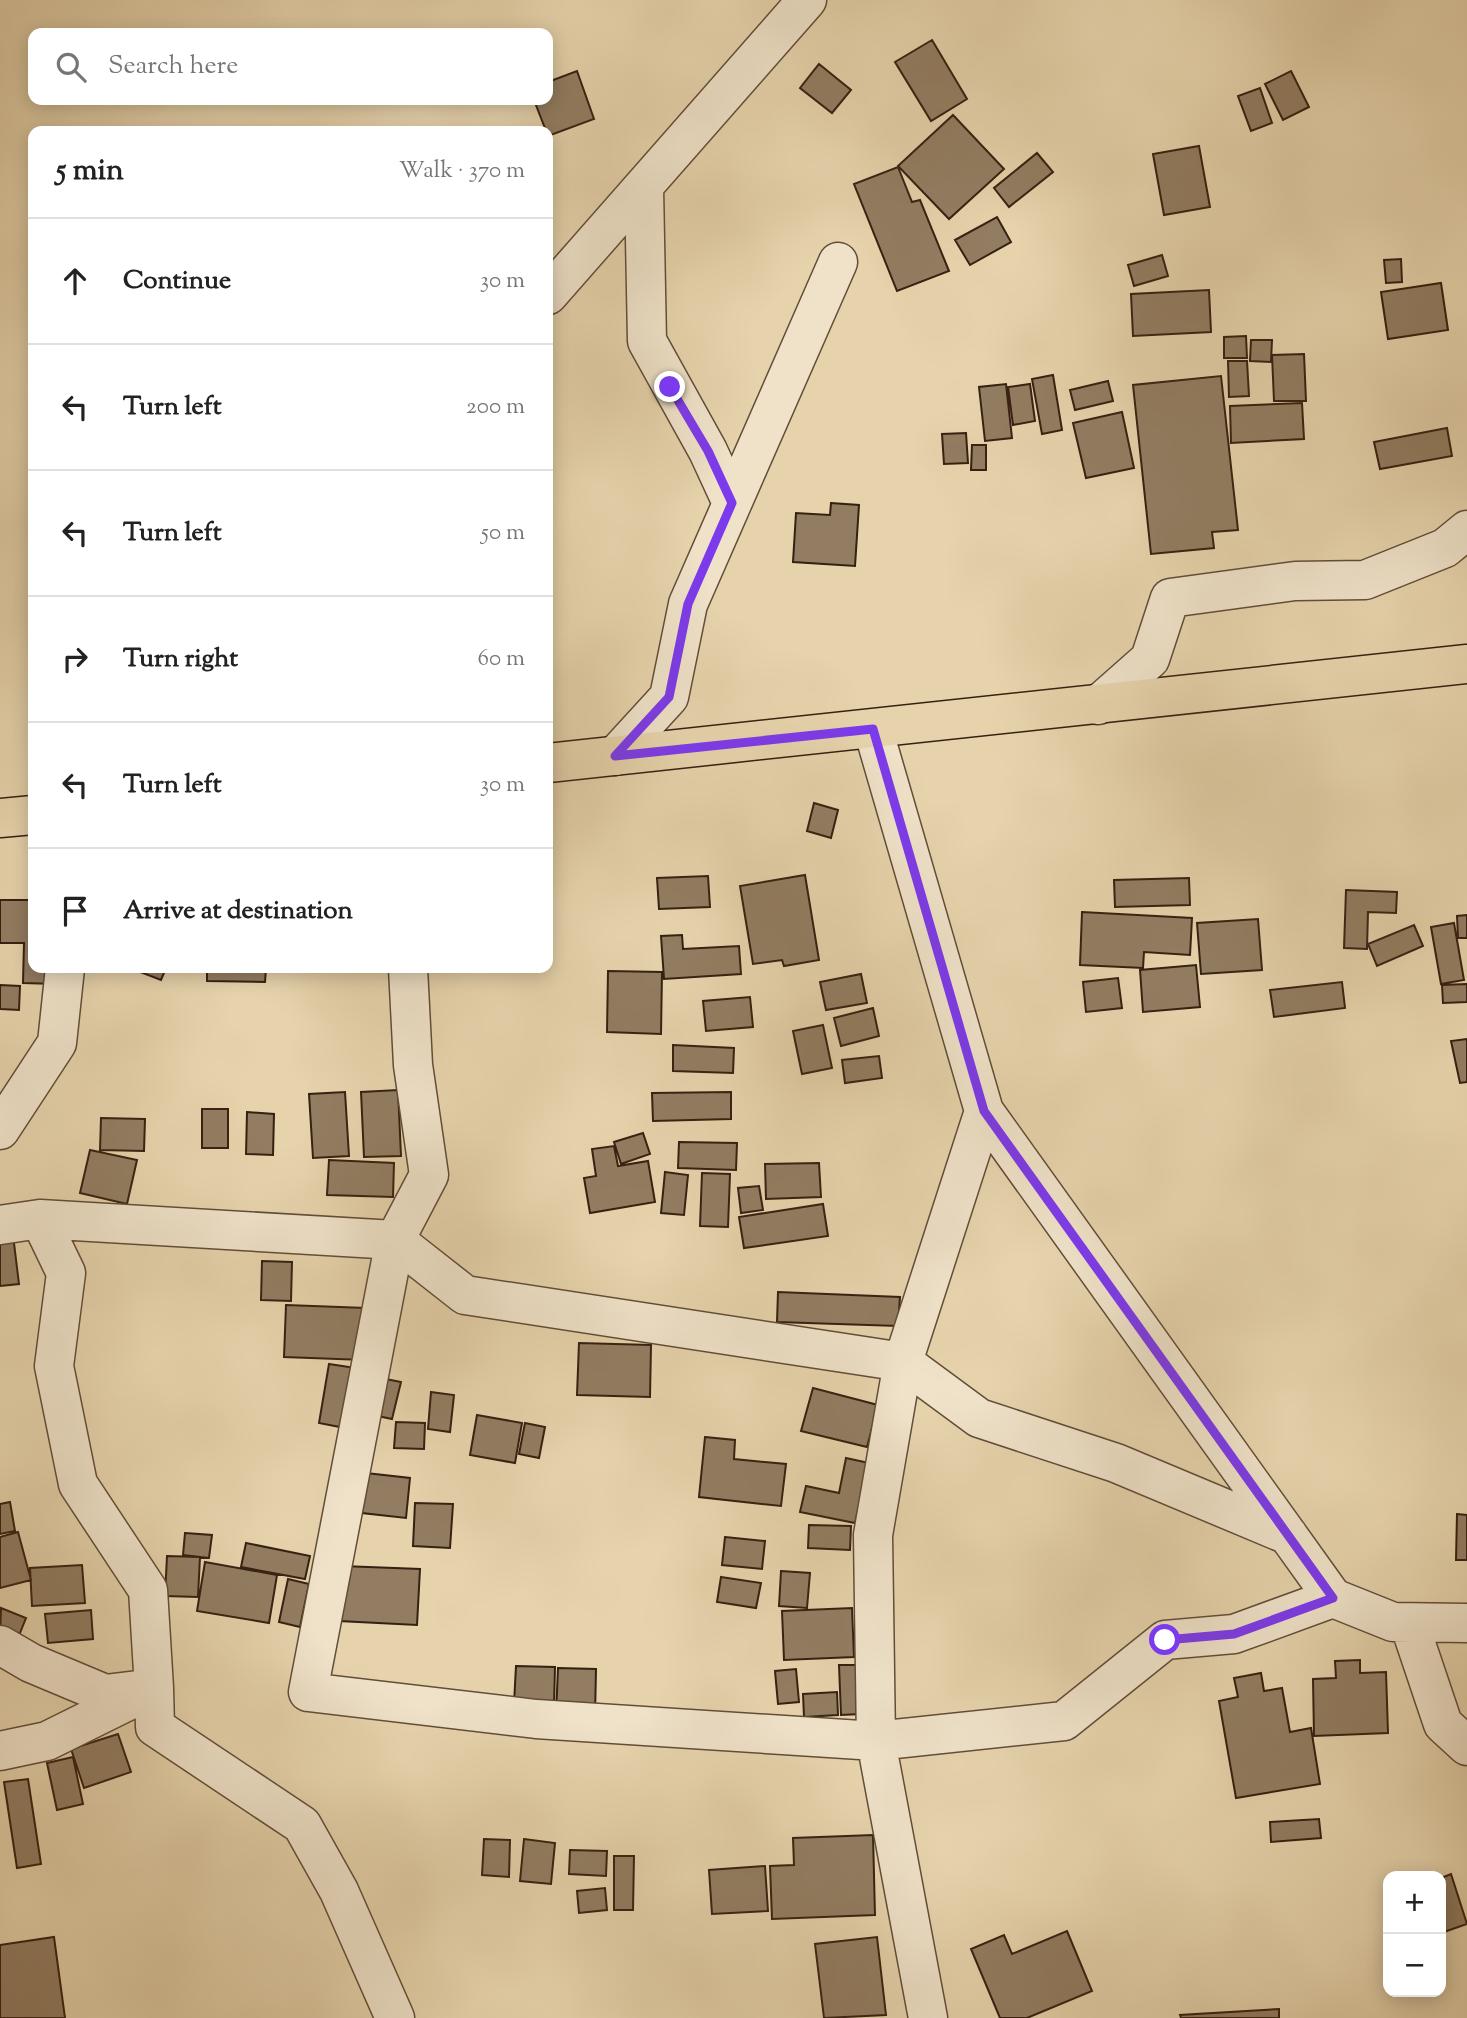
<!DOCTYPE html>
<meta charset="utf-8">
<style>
body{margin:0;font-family:"Sorts Mill Goudy",serif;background:#f2f2f2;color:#222}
.controls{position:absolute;right:21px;bottom:21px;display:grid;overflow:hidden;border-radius:14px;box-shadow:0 4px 18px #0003}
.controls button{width:63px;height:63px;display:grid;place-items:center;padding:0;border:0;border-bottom:2px solid #e0e0e0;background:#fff;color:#222;font:35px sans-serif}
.stop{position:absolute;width:21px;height:21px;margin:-16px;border:5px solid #7c3aed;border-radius:50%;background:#fff}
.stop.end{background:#7c3aed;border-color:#fff;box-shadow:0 2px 7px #0008}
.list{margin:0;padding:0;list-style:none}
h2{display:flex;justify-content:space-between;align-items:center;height:91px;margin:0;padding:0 28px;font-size:30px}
h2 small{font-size:23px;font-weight:400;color:#767676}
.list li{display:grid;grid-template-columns:46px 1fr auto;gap:21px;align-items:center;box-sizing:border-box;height:126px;padding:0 28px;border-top:2px solid #e0e0e0}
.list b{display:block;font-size:26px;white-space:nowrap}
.list em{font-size:23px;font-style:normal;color:#767676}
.icon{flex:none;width:38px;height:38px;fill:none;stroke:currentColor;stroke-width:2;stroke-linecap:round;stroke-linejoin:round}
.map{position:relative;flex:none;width:1467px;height:2018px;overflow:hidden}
.search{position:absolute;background:#fff;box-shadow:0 4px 18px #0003;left:28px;top:28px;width:525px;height:77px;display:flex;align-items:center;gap:18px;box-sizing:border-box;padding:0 24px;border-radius:14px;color:#767676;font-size:26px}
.panel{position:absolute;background:#fff;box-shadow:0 4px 18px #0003;left:28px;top:126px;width:525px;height:847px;border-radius:14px}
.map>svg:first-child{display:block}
.building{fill:#927d62;stroke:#362011;stroke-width:2}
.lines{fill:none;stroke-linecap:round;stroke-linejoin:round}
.minor-casing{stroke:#624d38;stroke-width:41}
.major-casing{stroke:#362011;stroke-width:41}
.minor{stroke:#efe2c9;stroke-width:38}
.major{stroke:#e6d3ac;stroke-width:38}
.route{stroke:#7c3aed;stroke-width:9}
</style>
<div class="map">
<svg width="1467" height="2018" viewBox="0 0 1467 2018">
<rect width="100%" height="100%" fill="#e6d3ac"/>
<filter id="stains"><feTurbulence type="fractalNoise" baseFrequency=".00286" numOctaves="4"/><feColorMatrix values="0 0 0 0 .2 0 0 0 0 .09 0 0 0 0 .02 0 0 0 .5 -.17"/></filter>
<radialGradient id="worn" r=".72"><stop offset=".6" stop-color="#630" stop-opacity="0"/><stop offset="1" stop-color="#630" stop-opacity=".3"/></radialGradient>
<path class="building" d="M932 40 967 99 931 121 895 62Z
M819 64 851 90 832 113 800 88Z
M577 71 594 119 548 136 534 100H548V82Z
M1291 71 1309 107 1283 120 1265 84Z
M1260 88 1272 123 1251 131 1238 96Z
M953 115 1004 169 949 219 898 166Z
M1199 146 1210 207 1164 215 1153 154Z
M1037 153 1053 172 1009 207 994 188Z
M898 167 912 202 920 200 949 271 897 291 854 184Z
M997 217 1011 242 970 265 955 240Z
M1162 255 1168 276 1134 286 1128 265Z
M1401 259 1402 282 1386 283 1384 260Z
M1441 283 1448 330 1388 339 1381 292Z
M1209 290 1211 332 1133 336 1131 294Z
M1246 336 1247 358H1224V337Z
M1251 340H1272L1271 362 1250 361Z
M1304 354 1306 401H1274L1272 355Z
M1228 361H1247L1249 396 1229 397Z
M1053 375 1062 430 1042 434 1032 379Z
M1221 376 1238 530 1212 532 1214 548 1151 554 1133 385Z
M1108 381 1113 401 1075 410 1070 390Z
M1006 384 1012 438 985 441 979 387Z
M1030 384 1035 421 1013 425 1008 387Z
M1302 403 1304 439 1231 443 1230 406Z
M1122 412 1134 468 1086 478 1073 423Z
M1447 428 1452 456 1380 469 1374 442Z
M966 433 968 463 944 464 942 434Z
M972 445H986V470H971Z
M831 503 859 505 855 566 793 562 796 513 830 515Z
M814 803 838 810 831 838 807 831Z
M805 875 819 960 784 966 782 960 753 964 740 886Z
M708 876 710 907 659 909 657 878Z
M1189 878 1190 905 1115 907 1114 880Z
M1346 890 1397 892 1396 913 1368 912 1367 949 1344 948Z
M0 900H33V968H57L56 984 23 983 24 943H0Z
M1082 912 1192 918 1190 955 1144 952 1143 968 1080 965Z
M1467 915V938H1458L1457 916Z
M1258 919 1262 970 1201 974 1197 923Z
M1454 923 1464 980 1441 984 1431 927Z
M1414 925 1423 946 1377 966 1368 944Z
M682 935 683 949 739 946 741 974 664 979 661 936Z
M1196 965 1200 1007 1143 1012 1140 970Z
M130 968H166L161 980Z
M207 968H266L265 982 207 981Z
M421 968H455L456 970 421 972Z
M608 971 662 972 661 1034 607 1032Z
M861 974 867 1003 826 1010 820 982Z
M1118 978 1122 1008 1086 1012 1083 982Z
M1342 982 1345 1008 1274 1017 1270 990Z
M1467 984V1002L1443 1003 1442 985Z
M0 985 20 986 19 1010 0 1009Z
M750 997 753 1027 706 1031 703 1001Z
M873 1008 879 1036 841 1046 834 1018Z
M823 1025 832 1068 802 1074 793 1031Z
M1467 1039V1082L1460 1083 1451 1041Z
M673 1045 734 1048 733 1073 673 1071Z
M879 1056 882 1078 845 1083 842 1060Z
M398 1090 401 1156 364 1157 361 1092Z
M345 1092 349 1156 313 1158 309 1094Z
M731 1092V1119L653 1121 652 1093Z
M202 1109H228V1148H202Z
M247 1112 274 1114 273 1155 246 1154Z
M101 1118 145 1119 144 1151 100 1150Z
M643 1133 650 1154 621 1164 614 1142Z
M679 1142 737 1143 736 1170 678 1168Z
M614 1146 618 1166 648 1161 655 1202 590 1213 584 1178 596 1176 592 1149Z
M90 1150 137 1160 127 1204 80 1193Z
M329 1160 394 1163 393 1197 327 1195Z
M819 1163 821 1197 766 1199 765 1164Z
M665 1172 688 1175 684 1215 661 1213Z
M702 1173 730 1174 728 1227 700 1226Z
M759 1186 763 1210 741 1213 738 1188Z
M823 1204 828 1236 744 1248 739 1217Z
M13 1235 19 1284 0 1286V1237Z
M262 1261 292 1262 291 1301 261 1300Z
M778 1292 900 1297 898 1326 777 1322Z
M286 1305 366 1308 364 1360 284 1357Z
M579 1343 651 1345 650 1397 577 1395Z
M329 1364 356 1368 345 1428 319 1423Z
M376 1377 401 1382 392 1419 368 1414Z
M813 1388 878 1405 867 1447 801 1431Z
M431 1392 454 1395 450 1432 428 1429Z
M477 1415 522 1423 515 1463 470 1455Z
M396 1422 425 1423 424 1449 394 1448Z
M525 1423 545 1427 539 1458 519 1454Z
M705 1437 735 1440 734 1459 786 1464 781 1506 699 1497Z
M846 1458 869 1463 855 1523 800 1512 806 1486 839 1493Z
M357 1472 410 1478 406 1518 353 1512Z
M10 1502 15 1531 0 1534V1504Z
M415 1503 453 1504 450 1548 413 1546Z
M1457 1514 1467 1515V1560H1456Z
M809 1525 851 1526 850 1550 808 1548Z
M18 1532 31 1580 0 1588V1537Z
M185 1533 212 1535 209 1558 183 1555Z
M725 1537 765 1541 762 1569 722 1565Z
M246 1543 310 1556 305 1579 241 1567Z
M167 1556 200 1557 198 1597 165 1596Z
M205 1562 277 1575 269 1623 197 1611Z
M82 1565 85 1603 32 1606 30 1568Z
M342 1566 420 1569 417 1625 339 1621Z
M781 1571 810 1573 807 1608 779 1606Z
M721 1577 761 1583 756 1608 717 1602Z
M288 1579 309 1584 300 1627 279 1622Z
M1 1608 26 1618 16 1643 0 1636Z
M852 1608 854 1657 784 1660 782 1611Z
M91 1610 93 1639 48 1643 45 1614Z
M1360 1660V1673L1386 1672 1388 1733 1314 1736 1313 1679 1336 1678 1335 1661Z
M839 1665H859L861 1714 841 1715Z
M516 1666 555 1667 554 1705 514 1704Z
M558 1668 596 1669 595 1717 556 1715Z
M796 1669 799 1702 778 1704 775 1671Z
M1261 1673 1264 1691 1282 1688 1290 1732 1311 1728 1320 1784 1236 1798 1219 1701 1238 1697 1234 1678Z
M837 1692 838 1715 804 1717 803 1694Z
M118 1734 131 1772 84 1788 71 1749Z
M73 1757 83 1804 57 1810 47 1763Z
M28 1779 41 1864 17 1868 4 1782Z
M1319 1819 1321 1838 1271 1842 1270 1822Z
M873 1835 875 1915 772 1919 770 1866 794 1865 793 1838Z
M484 1839 510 1840 509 1877 482 1875Z
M524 1839 555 1843 551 1884 520 1881Z
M570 1850 607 1851 606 1876 569 1874Z
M614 1856H634L633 1910H614Z
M765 1866 768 1911 712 1914 709 1870Z
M1451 1874 1467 1924 1441 1933V1878Z
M605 1888 607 1910 579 1913 577 1891Z
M1067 1931 1092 1991 1027 2018H1000L971 1949 1004 1935 1012 1954Z
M54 1937 65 2018H0V1945Z
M877 1937 886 2015 824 2018 815 1944Z
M1279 2009V2018H1181L1180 2015Z"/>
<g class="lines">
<g class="minor-casing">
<path id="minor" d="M644 188 647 341 708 451 732 503
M548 295 807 0
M1098 705 1150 659 1170 598 1295 581 1365 580 1445 548 1467 530
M873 729 984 1111 903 1362 873 1535 876 1741 928 2018
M615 756 669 697 688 604 838 262
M408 968 413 1065 429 1175 395 1240 308 1692 536 1719 876 1741 1064 1721 1165 1640 1234 1634 1333 1598
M984 1111 1333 1598 1393 1622 1467 1623
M0 1130 57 1043 65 968
M0 1225 40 1219 395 1240 465 1295 903 1362 979 1418 1116 1463 1288 1535
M1409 1623 1443 1724 1467 1746
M0 1645 31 1663 105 1694 154 1688 155 1727 302 1825 339 1891 395 2018
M0 1751 47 1741 154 1688 148 1590 78 1484 54 1366 66 1273 40 1219"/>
</g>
<g class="major-casing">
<path id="major" d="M548 763 1467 664
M0 818 33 815"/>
</g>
<use href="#minor" class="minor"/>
<use href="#major" class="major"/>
</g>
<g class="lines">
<path class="route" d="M670 387 708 451 732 503 688 604 669 697 615 756 873 729 984 1111 1333 1598 1234 1634 1165 1640"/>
</g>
<rect width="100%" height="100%" filter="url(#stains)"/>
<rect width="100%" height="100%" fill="url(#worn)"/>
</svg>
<div class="controls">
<button>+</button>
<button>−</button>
</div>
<div class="stop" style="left:1165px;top:1640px"></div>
<div class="stop end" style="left:670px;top:387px"></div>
<div class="search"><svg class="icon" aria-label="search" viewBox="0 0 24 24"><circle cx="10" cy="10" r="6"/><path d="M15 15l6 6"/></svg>Search here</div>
<section class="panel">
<h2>5 min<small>Walk · 370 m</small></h2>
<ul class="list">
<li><svg class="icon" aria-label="ahead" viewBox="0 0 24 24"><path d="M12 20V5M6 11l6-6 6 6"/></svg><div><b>Continue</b></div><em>30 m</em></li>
<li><svg class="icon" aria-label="left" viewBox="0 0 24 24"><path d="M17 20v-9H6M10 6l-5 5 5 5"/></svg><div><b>Turn left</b></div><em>200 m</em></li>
<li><svg class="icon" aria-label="left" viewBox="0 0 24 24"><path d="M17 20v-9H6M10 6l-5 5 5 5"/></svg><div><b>Turn left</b></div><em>50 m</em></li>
<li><svg class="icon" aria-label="right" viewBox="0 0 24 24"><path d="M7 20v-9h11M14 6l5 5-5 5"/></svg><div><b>Turn right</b></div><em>60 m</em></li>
<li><svg class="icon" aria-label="left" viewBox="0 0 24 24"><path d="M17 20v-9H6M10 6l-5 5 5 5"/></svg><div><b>Turn left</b></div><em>30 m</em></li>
<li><svg class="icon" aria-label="arrive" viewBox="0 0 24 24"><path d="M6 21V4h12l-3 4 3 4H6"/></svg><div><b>Arrive at destination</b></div></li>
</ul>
</section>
</div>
